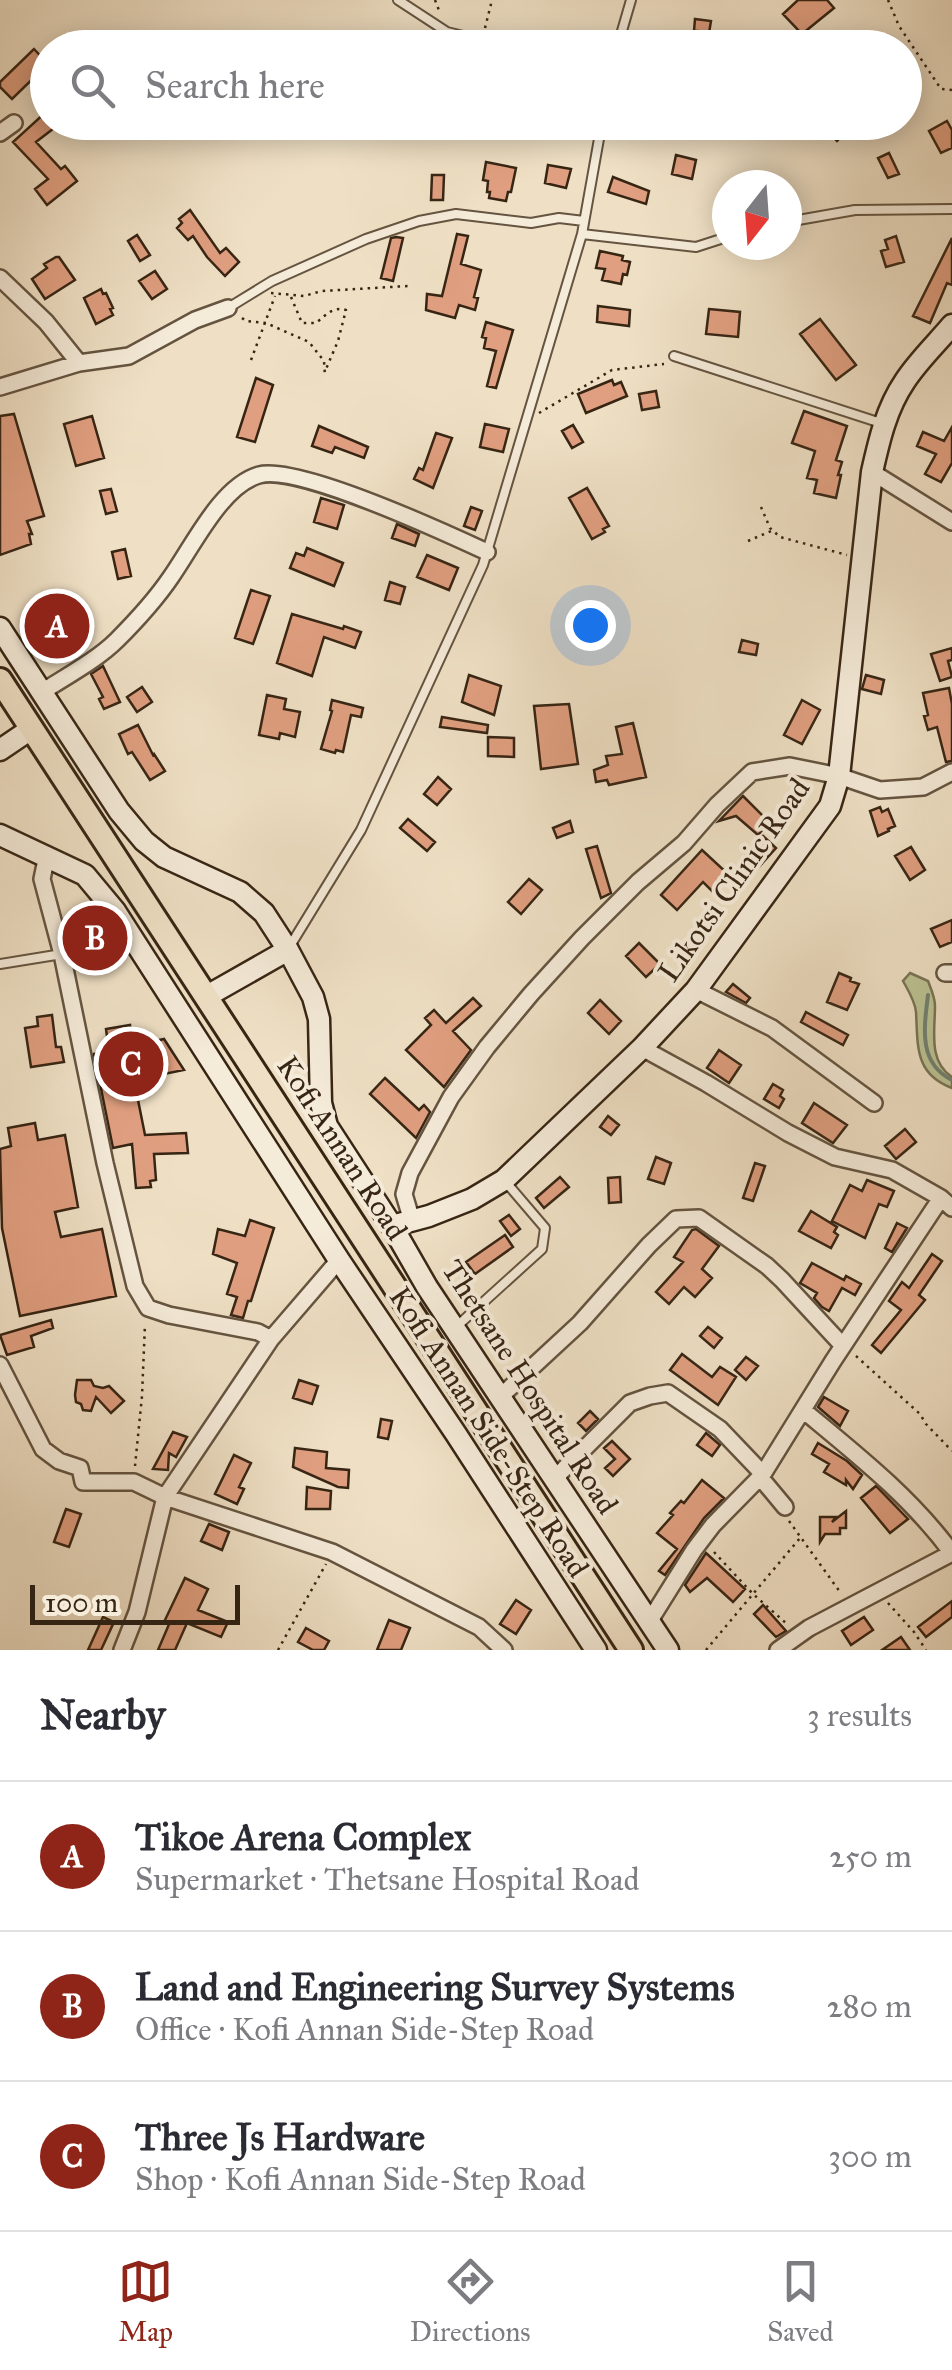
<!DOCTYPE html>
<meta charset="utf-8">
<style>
body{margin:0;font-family:"IM FELL Great Primer",serif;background:#f7f7f7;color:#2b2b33}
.compass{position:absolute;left:712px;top:170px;width:90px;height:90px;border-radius:50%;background:#fff;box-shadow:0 5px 25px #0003;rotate:197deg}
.scale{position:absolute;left:30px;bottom:25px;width:210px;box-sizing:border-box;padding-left:10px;border:5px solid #372514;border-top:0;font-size:28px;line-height:35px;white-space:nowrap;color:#372514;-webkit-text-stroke:8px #f5ebd9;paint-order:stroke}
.you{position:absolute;left:590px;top:625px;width:35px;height:35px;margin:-25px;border:8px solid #fff;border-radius:50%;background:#1a73e8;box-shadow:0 0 0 15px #1a73e833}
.badge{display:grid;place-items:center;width:65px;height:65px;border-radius:50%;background:#8f2418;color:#fff;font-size:32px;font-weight:700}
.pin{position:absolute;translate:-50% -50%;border:5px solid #fff;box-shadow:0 2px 10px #0006}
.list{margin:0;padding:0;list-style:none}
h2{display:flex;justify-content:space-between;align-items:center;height:130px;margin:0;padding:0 40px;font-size:42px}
h2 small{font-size:32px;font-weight:400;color:#7c7c81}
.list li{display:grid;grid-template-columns:65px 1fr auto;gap:30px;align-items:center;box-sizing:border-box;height:150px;padding:0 40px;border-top:2px solid #e1e1e2}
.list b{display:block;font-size:38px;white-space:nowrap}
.list p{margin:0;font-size:32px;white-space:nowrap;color:#7c7c81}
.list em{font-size:32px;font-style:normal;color:#7c7c81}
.icon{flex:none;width:55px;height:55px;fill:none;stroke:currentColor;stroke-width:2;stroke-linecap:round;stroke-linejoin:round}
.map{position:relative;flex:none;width:952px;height:1650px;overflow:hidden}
.search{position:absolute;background:#fff;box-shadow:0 5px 25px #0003;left:30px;right:30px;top:30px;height:110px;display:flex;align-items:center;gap:25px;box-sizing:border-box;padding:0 35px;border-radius:55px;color:#7c7c81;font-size:38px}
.sheet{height:580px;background:#fff}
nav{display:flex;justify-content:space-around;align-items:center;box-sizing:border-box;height:140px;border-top:2px solid #e1e1e2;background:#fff;font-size:28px;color:#7c7c81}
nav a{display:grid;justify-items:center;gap:5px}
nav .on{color:#8f2418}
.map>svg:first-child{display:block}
.green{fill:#bbc293;stroke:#797454;stroke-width:2.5}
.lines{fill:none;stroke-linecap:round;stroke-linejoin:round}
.stream{stroke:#728171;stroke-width:4}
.building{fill:#e09f80;stroke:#372514;stroke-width:2.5}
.lane-casing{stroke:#655440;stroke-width:12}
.street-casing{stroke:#655440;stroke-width:20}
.secondary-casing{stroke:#372514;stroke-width:25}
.primary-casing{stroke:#372514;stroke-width:28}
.path{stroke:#372514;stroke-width:2.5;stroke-dasharray:2.5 5;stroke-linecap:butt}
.lane{stroke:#f5ebd9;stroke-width:8}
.street{stroke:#f5ebd9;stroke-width:15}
.secondary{stroke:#f5ebd9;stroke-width:20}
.primary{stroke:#efe0c5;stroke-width:22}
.labels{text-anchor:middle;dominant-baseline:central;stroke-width:8;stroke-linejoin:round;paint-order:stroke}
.street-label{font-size:30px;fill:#372514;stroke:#f5ebd9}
</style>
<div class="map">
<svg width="952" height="1650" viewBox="0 0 952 1650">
<rect width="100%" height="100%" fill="#efe0c5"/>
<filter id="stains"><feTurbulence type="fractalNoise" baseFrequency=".002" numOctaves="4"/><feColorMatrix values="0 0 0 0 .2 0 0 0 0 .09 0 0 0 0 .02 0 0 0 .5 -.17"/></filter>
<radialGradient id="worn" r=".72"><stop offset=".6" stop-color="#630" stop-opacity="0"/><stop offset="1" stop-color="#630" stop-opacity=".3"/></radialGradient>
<path class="green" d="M910 973 928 981C931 989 935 997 935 1006 935 1031 928 1061 952 1077V1088C914 1074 918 1045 916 1012 915 1001 908 990 903 981Z"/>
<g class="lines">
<path class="stream" d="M928 995C924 1028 918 1063 952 1080"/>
</g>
<path class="building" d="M798 0H827L834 8 802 34 783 14Z
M695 19 711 21 707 45 695 44 697 31H694Z
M34 49 48 64 12 99 0 87V82Z
M48 110V122H62L36 142 61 169 65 166 77 181 47 205 35 189 48 179 13 142Z
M947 121 952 130V148L941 153 929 131Z
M481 122H521L518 136 480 128Z
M839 122H856L837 141 829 132Z
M889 153 899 174 888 178 878 158Z
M676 155 696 160 692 179 672 174Z
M486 162 516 168 511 192H508L506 201 489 198 490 192H487L488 181 483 180Z
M548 165 571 169 566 188 545 183Z
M432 175H444L443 200H431Z
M613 177 649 191 646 204 608 192Z
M190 210 220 253 226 248 239 262 225 276 207 257 193 236 188 240 177 228 182 223 179 219Z
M457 234 468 236 461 264 481 270 474 297 478 298 475 310 459 305 455 318 426 310 427 294 442 296Z
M137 235 150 255 140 261 128 241Z
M896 236 904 262 886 267 881 251 888 249 885 240Z
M396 237 403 238 393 281 381 278 391 238Z
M952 238V285L947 283 930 323 913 316Z
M600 251 623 256 622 260 630 262 627 275 623 274 621 284 602 280 605 269 596 268Z
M56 257H59L75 280 45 299 32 279 47 268 44 264Z
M155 271 167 289 152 299 139 281Z
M101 289 103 294 106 293 113 308 110 309 113 315 96 324 84 298Z
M598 306 630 310 629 326 597 322Z
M709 309 740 312 738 337 706 334Z
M820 319 856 365 836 380 800 334Z
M486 322 513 330 496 388 487 386 496 351 484 348 486 338 482 337Z
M256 378 273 385 255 442 237 437Z
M612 380 614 385 621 382 627 396 586 413 578 394Z
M656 391 659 407 642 410 639 394Z
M804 411 847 426 836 460 842 462 838 475H841L836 498 814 493 817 480 807 478 815 451 792 443Z
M14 414 44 516 27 521 32 534H29L31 544 0 555V416Z
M92 416 104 458 76 466 64 424Z
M485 424 509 429 503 452 480 447Z
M573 425 583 442 572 448 562 431Z
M319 426 368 447 364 458 335 447 332 453 312 446Z
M952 427V463L941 482 925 474 936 454 917 446 923 432 944 441Z
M436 433 452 438 433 488 414 479 419 468 423 470Z
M587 488 609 526 603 529 605 532 592 539 569 498Z
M111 489 117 511 106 514 100 491Z
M321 498 344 505 337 529 314 522Z
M471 507 482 511 475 530 464 526Z
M397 524 419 534 415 546 392 538Z
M307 548 343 563 334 586 290 568 296 553 304 556Z
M125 549 131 576 118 579 112 552Z
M427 555 458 568 449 590 417 577Z
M390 582 405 587 400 604 385 600Z
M251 590 270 596 253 644 235 638Z
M292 614 343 629 344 626 361 632 355 648 324 637 312 676 277 663Z
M742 640 758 644 756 655 739 652Z
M952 648V660L948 661 952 677 940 681 931 654Z
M103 666 120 702 104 709 99 699 103 697 91 674Z
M469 675 501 686 494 715 462 702Z
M866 675 884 680 881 694 862 689Z
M142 687 152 702 137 712 127 697Z
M949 688 952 704V761L946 762 937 727 928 730 924 716 928 715 923 693Z
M267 695 286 699 284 709 300 712 295 737 280 733 279 739 259 735Z
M332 700 363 708 361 717 351 715 343 752 336 750 335 753 321 749 332 711 330 710Z
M802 700 820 710 802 744 784 735Z
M569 704 578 764 541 769 534 706Z
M442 717 488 725 487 733 440 727Z
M633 723 646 777 609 785 607 780 596 782 594 770 608 765 606 756 622 754 616 727Z
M138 725 153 755 154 754 165 771 150 780 132 752 128 754 119 734Z
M488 737 514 738V757L488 756Z
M438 777 451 789 437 805 424 794Z
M743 796 769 822 758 835 736 816 719 821Z
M880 807 882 812 888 809 895 826 888 829 889 831 878 836 870 811Z
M408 819 435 842 427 851 400 828Z
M570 821 573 832 557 838 553 828Z
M763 836 776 848 757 869 744 857Z
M597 846 611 893 601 898 586 849Z
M911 847 925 870 910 880 895 856Z
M702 850 728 874 712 891 703 882 677 910 661 895Z
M529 879 542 890 521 914 508 902Z
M952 920V942L940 947 931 929Z
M639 943 660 964 646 977 626 956Z
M839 973 851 978 850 981 859 984 847 1010 827 1002Z
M733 984 750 998 746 1003 726 992Z
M473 998 481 1006 453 1031 471 1050 444 1087 406 1050 431 1025 425 1018 434 1010 446 1023Z
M600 1000 621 1021 609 1034 588 1013Z
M806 1012 848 1035 843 1045 801 1022Z
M52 1015 56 1047H61L64 1062 31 1067 25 1028 38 1026 37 1017Z
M130 1025 133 1046 164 1039 184 1070 134 1080 145 1135 186 1133 188 1153 154 1154 156 1180 150 1181 151 1187 136 1188 132 1144 113 1148 94 1054 109 1051 106 1029Z
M719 1050 741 1065 729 1083 707 1068Z
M385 1078 419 1110 424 1105 430 1112 416 1138 370 1094Z
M773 1084 783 1090 780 1096 784 1099 779 1108 764 1099Z
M814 1103 847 1125 833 1143 802 1123Z
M608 1116 619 1125 611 1135 600 1127Z
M35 1123 38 1140 65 1135 78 1207 55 1212 61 1237 102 1229 116 1296 20 1316 2 1228 0 1149 11 1146 8 1128Z
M905 1129 916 1142 896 1159 885 1146Z
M656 1157 671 1163 664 1184 648 1179Z
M755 1163 765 1166 753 1201 743 1198Z
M560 1177 569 1187 544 1208 536 1198Z
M620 1177 621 1202 609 1203 608 1178Z
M867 1180 894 1191 887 1207 879 1204 865 1238 832 1221 850 1185 862 1191Z
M811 1211 837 1227 834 1232 838 1235 831 1248 799 1231Z
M509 1215 520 1229 511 1236 500 1221Z
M250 1220 274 1228 251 1301H248L243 1318 231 1315 237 1297 227 1294 237 1263 213 1254 218 1229 245 1236Z
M897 1223 907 1228 892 1252 885 1248Z
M696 1229 719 1246 702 1269 712 1278 695 1297 684 1287 669 1304 656 1292 683 1262 674 1257 692 1230Z
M505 1235 513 1247 475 1274 466 1262Z
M932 1254 942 1261 919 1295 925 1300 881 1353 872 1345 901 1310 889 1301 902 1282 909 1288Z
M812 1263 844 1280 846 1276 861 1284 855 1295 842 1288 829 1311 822 1307 814 1298 817 1293 800 1283Z
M51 1320 53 1328 31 1336 34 1347 7 1355 0 1335Z
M708 1327 722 1338 714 1348 700 1336Z
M682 1354 712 1377 720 1367 736 1377 718 1405 670 1370Z
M746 1357 758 1366 746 1380 735 1370Z
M77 1380H91L94 1386 103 1388 109 1386 124 1401 111 1413 96 1397 91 1411 83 1410 81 1404 76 1402 75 1395Z
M299 1380 318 1386 312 1404 293 1398Z
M824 1397 848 1411 840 1426 818 1407Z
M590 1411 598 1419 586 1431 578 1423Z
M381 1419 392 1421 388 1439 378 1437Z
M173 1432 187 1437 176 1457 169 1453 168 1470 153 1469Z
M706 1433 720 1445 712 1456 697 1445Z
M612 1441 630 1459 613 1476 605 1468 615 1459 604 1448Z
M818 1443 847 1461 862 1475 853 1489 846 1480V1485L824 1472 829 1464 812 1454Z
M295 1448 327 1452 326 1468 349 1470 348 1488 338 1487 293 1467Z
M234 1455 251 1463 239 1487 244 1489 237 1504 215 1494Z
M702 1480 724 1498 704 1518 665 1575 659 1571 677 1549 657 1533 673 1515 670 1513 681 1501 684 1503Z
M876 1486 908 1519 890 1533 861 1498Z
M307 1487 331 1491 330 1509H306Z
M66 1509 81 1514 69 1547 54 1542Z
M846 1511V1528H840V1534H825L820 1542V1517H836L832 1522Z
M209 1524 229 1532 222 1550 201 1541Z
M706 1553 745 1589 733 1602 707 1578 690 1592 685 1585Z
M185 1578 208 1589 198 1610 228 1622 221 1637 187 1623 175 1650H158L170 1622 165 1620Z
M516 1600 531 1610 516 1634 500 1624Z
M952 1601V1617L926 1637 918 1627Z
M763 1605 786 1631 776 1637 754 1614Z
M103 1617 114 1622 101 1650H88Z
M864 1617 873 1630 851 1645 842 1631Z
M389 1620 410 1628 401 1650H377Z
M306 1628 329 1641 324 1650H313L298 1642Z
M901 1637 910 1650H882Z"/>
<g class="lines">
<g class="lane-casing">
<path id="lane" d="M398 0 447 32 511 48
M617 48 631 0
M787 222 855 210 952 209
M582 234 696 247 727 237
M228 308 272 281 366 239 419 221 456 214 531 223 559 218 584 221
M674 356 884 424
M290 946 361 830 483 565 582 234 602 122
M0 964 62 954
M456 1327 542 1249 545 1228 504 1180"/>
</g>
<g class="street-casing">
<path id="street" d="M0 133 14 123
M0 278 46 322 79 363
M0 387 79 363 129 356 195 320 228 308
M872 472 952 522
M42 692C65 677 97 660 117 640 136 621 156 599 171 577 193 546 221 486 259 475 297 464 446 533 487 552
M47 855 42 879 62 954 105 1163 135 1286 148 1308 169 1315 258 1332 271 1339
M945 973H952
M696 990 772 1028 874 1103
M642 1048 706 1083 788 1133 835 1157 892 1170 941 1198 952 1208
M412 1221 404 1194 410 1173 451 1097 487 1047 531 994 582 938 638 882 684 843 717 805 752 772 790 766 839 776 880 790 923 787 952 772
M0 1365 43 1449 59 1461 80 1468 83 1482H134L165 1497 332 1552 479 1627 504 1650
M500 1397 580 1323 649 1245 676 1219 699 1218 767 1266 782 1280 843 1346
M803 1410C856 1454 911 1497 952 1553
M760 1477 785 1507
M554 1479 630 1403 650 1396 668 1393 720 1429 763 1474 833 1361 941 1198
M649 1622 694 1550 713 1525 763 1474
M122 1650 137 1612 165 1497 271 1339 339 1260
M778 1650 809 1628 952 1553"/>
</g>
<g class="secondary-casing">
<path id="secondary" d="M0 628 119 811 144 841 164 857 240 892 264 913 288 950 313 997 319 1019 321 1103 327 1126 392 1226 427 1287 668 1650
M0 750 31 729
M0 835 85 875 115 911 339 1260 456 1434 596 1650
M207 996 288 950
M392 1226 429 1216 472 1199 504 1180 642 1048 696 990 830 806 839 776 872 472C879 441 886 409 905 381 918 361 937 343 952 325"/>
</g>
<g class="primary-casing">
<path id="primary" d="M0 680 631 1650"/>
</g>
<path class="path" d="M435 0 440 13
M888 0 899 26 941 89 952 90
M485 28 492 0
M271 293 304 296 322 291 408 286
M291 297 302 323H316C326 315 333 306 346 310L338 341 326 369
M242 318 246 321 266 323 309 342 324 361 325 376
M251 360 275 296
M539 413 612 370 664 364
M761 507 770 528 780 537 847 555
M748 541 771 531
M856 1356 920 1414 926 1424 952 1451
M135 1466 142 1396 145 1324
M789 1521 840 1592
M714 1552 753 1594 787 1624
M888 1603 914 1632 926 1650
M278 1650 326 1564
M706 1650 800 1538"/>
<use href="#lane" class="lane"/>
<use href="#street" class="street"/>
<use href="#secondary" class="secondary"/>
<use href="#primary" class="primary"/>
</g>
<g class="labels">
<g class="street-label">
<text transform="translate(734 880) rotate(-55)">Likotsi Clinic Road</text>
<text transform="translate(342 1148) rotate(57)">Kofi Annan Road</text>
<text transform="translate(530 1387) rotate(57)">Thetsane Hospital Road</text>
<text transform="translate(489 1432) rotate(57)">Kofi Annan Side-Step Road</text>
</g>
</g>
<rect width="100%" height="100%" filter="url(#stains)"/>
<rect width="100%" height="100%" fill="url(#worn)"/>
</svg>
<svg class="compass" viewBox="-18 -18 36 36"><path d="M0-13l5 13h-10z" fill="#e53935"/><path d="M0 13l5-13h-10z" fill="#7c7c81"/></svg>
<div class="scale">100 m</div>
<div class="you"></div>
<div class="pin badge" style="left:57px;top:626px">A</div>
<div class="pin badge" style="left:95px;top:938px">B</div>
<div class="pin badge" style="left:131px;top:1064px">C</div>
<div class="search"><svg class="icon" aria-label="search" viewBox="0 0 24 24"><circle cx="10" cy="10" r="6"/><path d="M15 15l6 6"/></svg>Search here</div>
</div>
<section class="sheet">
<h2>Nearby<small>3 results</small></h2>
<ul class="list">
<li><span class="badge">A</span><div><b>Tikoe Arena Complex</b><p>Supermarket · Thetsane Hospital Road</p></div><em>250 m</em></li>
<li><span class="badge">B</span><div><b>Land and Engineering Survey Systems</b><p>Office · Kofi Annan Side-Step Road</p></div><em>280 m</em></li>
<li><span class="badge">C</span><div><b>Three Js Hardware</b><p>Shop · Kofi Annan Side-Step Road</p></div><em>300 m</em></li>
</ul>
</section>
<nav>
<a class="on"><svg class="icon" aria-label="map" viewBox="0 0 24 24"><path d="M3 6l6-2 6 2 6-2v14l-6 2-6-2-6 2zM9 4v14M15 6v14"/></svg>Map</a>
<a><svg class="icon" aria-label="directions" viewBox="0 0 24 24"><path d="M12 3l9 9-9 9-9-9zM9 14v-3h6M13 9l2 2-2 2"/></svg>Directions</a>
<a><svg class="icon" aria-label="saved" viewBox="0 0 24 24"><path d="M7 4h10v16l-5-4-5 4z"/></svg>Saved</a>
</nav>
